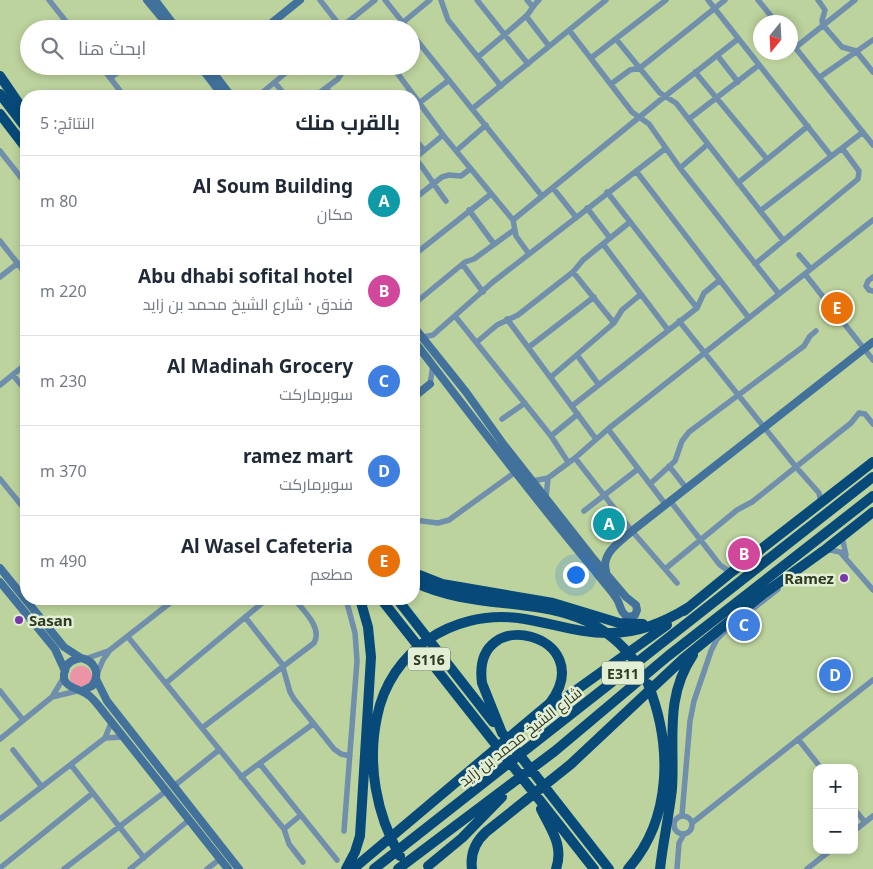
<!DOCTYPE html>
<html lang="ar">
<meta charset="utf-8">
<style>
body{margin:0;font-family:"Noto Sans",Cairo,sans-serif;background:#f2f2f3;color:#1f2937;direction:rtl}
.controls{position:absolute;right:15px;bottom:15px;display:grid;overflow:hidden;border-radius:10px;box-shadow:0 2px 8px #0003}
.controls button{width:45px;height:45px;display:grid;place-items:center;padding:0;border:0;border-bottom:1px solid #e0e1e3;background:#fff;color:#1f2937;font:25px sans-serif}
.compass{position:absolute;left:753px;top:15px;width:45px;height:45px;border-radius:50%;background:#fff;box-shadow:0 2px 8px #0003;rotate:198deg}
.you{position:absolute;left:575px;top:574px;width:18px;height:18px;margin:-12px;border:4px solid #fff;border-radius:50%;background:#1a73e8;box-shadow:0 0 0 8px #1a73e833}
.badge{display:grid;place-items:center;width:32px;height:32px;border-radius:50%;background:#7a37ac;color:#fff;font-size:16px;font-weight:700}
.pin{position:absolute;translate:-50% -50%;border:2px solid #fff;box-shadow:0 1px 5px #0006}
.list{margin:0;padding:0;list-style:none}
h2{display:flex;justify-content:space-between;align-items:center;height:65px;margin:0;padding:0 20px;font-size:21px}
h2 small{font-size:16px;font-weight:400;color:#747a83}
.list li{display:grid;grid-template-columns:32px 1fr auto;gap:15px;align-items:center;box-sizing:border-box;height:90px;padding:0 20px;border-top:1px solid #e0e1e3}
.list b{display:block;font-size:19px;white-space:nowrap}
.list p{margin:0;font-size:16px;white-space:nowrap;color:#747a83}
.list em{font-size:16px;font-style:normal;color:#747a83}
.icon{flex:none;width:28px;height:28px;fill:none;stroke:currentColor;stroke-width:2;stroke-linecap:round;stroke-linejoin:round}
.map{position:relative;flex:none;width:873px;height:869px;overflow:hidden;direction:ltr}
.search{position:absolute;background:#fff;box-shadow:0 2px 8px #0003;left:20px;top:20px;width:400px;height:55px;display:flex;align-items:center;gap:12px;box-sizing:border-box;padding:0 18px;border-radius:28px;color:#747a83;font-size:19px}
.panel{position:absolute;background:#fff;box-shadow:0 2px 8px #0003;left:20px;top:90px;width:400px;height:515px;border-radius:20px;direction:rtl}
.map>svg:first-child{display:block}
.green{fill:#ec93a5}
.lines{fill:none;stroke-linecap:round;stroke-linejoin:round}
.street{stroke:#708fac;stroke-width:5.5}
.secondary{stroke:#42729c;stroke-width:8}
.highway{stroke:#074a79;stroke-width:10}
.poi-dot{fill:#7a37ac;stroke:#e3efd4;stroke-width:2}
.labels{text-anchor:middle;dominant-baseline:central;stroke-width:5;stroke-linejoin:round;paint-order:stroke}
.shield{fill:#e3efd4;stroke:#657058;stroke-width:1}
.shield-label{font-size:14px;font-weight:bold;fill:#2f3923}
.poi-label{font-size:15px;font-weight:bold;fill:#2f3923;stroke:#e3efd4;text-anchor:end}
.street-label{font-size:15px;fill:#2f3923;stroke:#e3efd4}
</style>
<div class="map">
<svg width="873" height="869" viewBox="0 0 873 869">
<rect width="100%" height="100%" fill="#bcd39d"/>
<path class="green" d="M70 677a11 11 0 1 1 22 0a11 11 0 1 1-22 0Z"/>
<g class="lines">
<path class="street" d="M49 0 72 29
M320 0 341 27
M385 0 408 29
M441 0 448 20 501 86
M477 0 528 64
M527 0 532 6
M708 0 831 156
M758 0 776 22
M818 0 825 10 822 21 823 25 842 47 856 51 873 72
M526 16 549 46
M339 29 375 0
M395 29 430 0
M569 30 632 112 649 124 680 168 779 294
M411 33 542 196
M616 39 660 93 676 103 783 240
M790 41 873 145
M796 47 855 0
M717 55 738 82
M478 57C494 43 511 30 527 15 532 10 533 5 539 0
M591 58 666 0
M101 66 124 96
M333 66 340 75
M392 66 443 135 513 220 516 236 529 254
M695 72 767 159
M820 77 873 40
M110 78 127 66
M275 83 286 96
M611 84 630 70 640 68 725 0
M326 88 333 96
M258 96 294 66
M315 96 338 79 346 66
M414 107 449 80
M472 109 606 0
M689 119 759 65
M414 138 424 150
M0 151 26 184
M456 151 486 125
M415 158C427 172 435 187 446 201
M414 159 443 135
M680 168 708 144
M636 171 749 318
M738 183 808 126
M553 188 576 217
M607 192 697 308
M414 199 442 177 449 175 461 176 470 169
M587 208 610 238
M469 210 494 244
M760 211 863 132
M513 220 664 97 738 39
M0 241 26 274
M603 244 668 330
M414 255 491 194
M799 255 811 269
M755 264 858 179 859 171 842 148
M463 265 483 292
M573 272 614 323
M805 274 873 360
M0 277 18 263
M873 277 868 281 866 286 869 290 873 291
M414 304 465 262 474 259 514 230
M455 316 551 436 568 462
M507 319 596 439
M679 321 796 467 819 493 821 502
M423 337 433 335 493 282 666 148
M477 342 497 325 518 315 573 272 583 260 630 222
M529 347 594 297
M577 355 599 385
M13 375 26 391
M551 377 614 323 622 310 640 295
M430 384 433 365
M0 385 26 364
M572 406 697 308 704 293 720 280
M502 419 525 403
M608 429 666 505
M551 436 578 414
M575 458 632 531 677 583
M669 466 687 489
M0 479 26 511
M533 481 548 478 575 458 608 429 873 220
M650 484 675 461 682 441 689 432 804 346 810 336 816 331
M546 498 548 478
M671 502 720 565 727 570 733 571
M584 511 638 469
M414 520 438 523 449 520 514 473
M842 537 846 555
M826 549 840 552 873 590
M665 569 737 510 752 502 851 423 859 413 865 414 873 424
M245 617 282 664 290 692 294 699 334 749 341 754 350 756
M740 619 778 589
M128 637 284 829 289 844 303 862
M85 659 108 651
M97 674 103 660 110 650 175 599
M166 683 267 599
M0 691 23 720
M52 697 77 691
M202 728 314 643C323 628 303 610 294 599
M105 738 122 737
M0 739 52 697 64 677
M798 739 821 768
M13 750 42 787
M260 764 337 860
M71 765 144 858
M241 777 313 724
M174 786 219 750
M854 809 865 822
M682 815 690 721 694 701 711 651 717 639 725 631
M674 825a9 9 0 1 1 18 0a9 9 0 1 1-18 0Z
M0 819 105 738 111 723
M692 823 873 680
M284 829 301 815
M344 831 357 661 355 633 346 599
M854 831 873 816
M0 868 93 793
M64 869 166 791
M130 869 189 820
M207 869 220 859
M677 869 679 843 684 834
M807 869 831 850"/>
<path class="secondary" d="M147 0 171 29
M155 0 177 29
M264 29 300 0
M200 66 223 96
M208 66 231 96
M414 327 466 392 504 445 592 557 626 597 636 605 637 610 635 615 628 617C621 613 621 608 618 601 612 590 602 581 595 571 532 496 473 418 414 341
M414 397 430 384
M0 568 64 647 81 658
M606 571C601 553 620 542 632 531L873 342
M0 582 55 649 65 671
M96 679 107 701 239 869
M82 691 92 686C101 674 95 661 81 658 74 659 67 662 65 670 60 685 73 687 83 692 89 694 94 700 98 705L228 869"/>
<path class="highway" d="M0 76 26 114
M0 94 26 128
M0 114 26 148
M414 573 442 584 553 603 619 623 643 624
M414 582C493 620 581 582 639 667
M381 599 594 869
M397 599 493 722
M684 611 733 571 873 462
M551 708 667 625
M504 735 609 869
M541 809C551 830 564 845 556 869
M400 856C376 814 367 764 377 717 390 651 452 610 518 618 549 622 580 634 611 633 640 633 665 622 689 607
M428 866 462 838 502 797
M346 869 355 852 360 836 371 657 368 627 360 599
M353 869 550 703C601 635 471 601 482 683L502 733
M374 869 873 477
M398 869 555 751 668 656 873 496
M472 869C470 854 475 842 486 832L571 764 683 659 762 595 826 549 873 512
M628 869C673 818 672 744 648 684
M660 869C663 842 669 816 672 789 675 741 664 698 693 655"/>
</g>
<g class="poi-dot">
<circle cx="844" cy="578" r="5"/>
<circle cx="19" cy="620" r="5"/>
</g>
<g class="labels">
<g class="shield">
<rect x="408" y="647.5" width="42" height="23" rx="4"/>
<rect x="602" y="661.5" width="42" height="23" rx="4"/>
</g>
<g class="shield-label">
<text x="429" y="659">S116</text>
<text x="623" y="673">E311</text>
</g>
<g class="poi-label">
<text x="834" y="578">Ramez</text>
<text x="29" y="620" text-anchor="start">Sasan</text>
</g>
<g class="street-label">
<text transform="translate(520 736) rotate(-38)">شارع الشيخ محمد بن زايد</text>
</g>
</g>
</svg>
<div class="controls">
<button>+</button>
<button>−</button>
</div>
<svg class="compass" viewBox="-18 -18 36 36"><path d="M0-13l5 13h-10z" fill="#e53935"/><path d="M0 13l5-13h-10z" fill="#747a83"/></svg>
<div class="you"></div>
<div class="pin badge" style="left:609px;top:524px;background:#0f9aa8">A</div>
<div class="pin badge" style="left:744px;top:554px;background:#d1479c">B</div>
<div class="pin badge" style="left:744px;top:625px;background:#3f7fe0">C</div>
<div class="pin badge" style="left:835px;top:675px;background:#3f7fe0">D</div>
<div class="pin badge" style="left:837px;top:308px;background:#e8710a">E</div>
<div class="search"><svg class="icon" aria-label="search" viewBox="0 0 24 24"><circle cx="10" cy="10" r="6"/><path d="M15 15l6 6"/></svg>ابحث هنا</div>
<section class="panel">
<h2>بالقرب منك<small>النتائج: 5</small></h2>
<ul class="list">
<li><span class="badge" style="background:#0f9aa8">A</span><div><b>Al Soum Building</b><p>مكان</p></div><em>80 m</em></li>
<li><span class="badge" style="background:#d1479c">B</span><div><b>Abu dhabi sofital hotel</b><p>فندق · شارع الشيخ محمد بن زايد</p></div><em>220 m</em></li>
<li><span class="badge" style="background:#3f7fe0">C</span><div><b>Al Madinah Grocery</b><p>سوبرماركت</p></div><em>230 m</em></li>
<li><span class="badge" style="background:#3f7fe0">D</span><div><b>ramez mart</b><p>سوبرماركت</p></div><em>370 m</em></li>
<li><span class="badge" style="background:#e8710a">E</span><div><b>Al Wasel Cafeteria</b><p>مطعم</p></div><em>490 m</em></li>
</ul>
</section>
</div>
